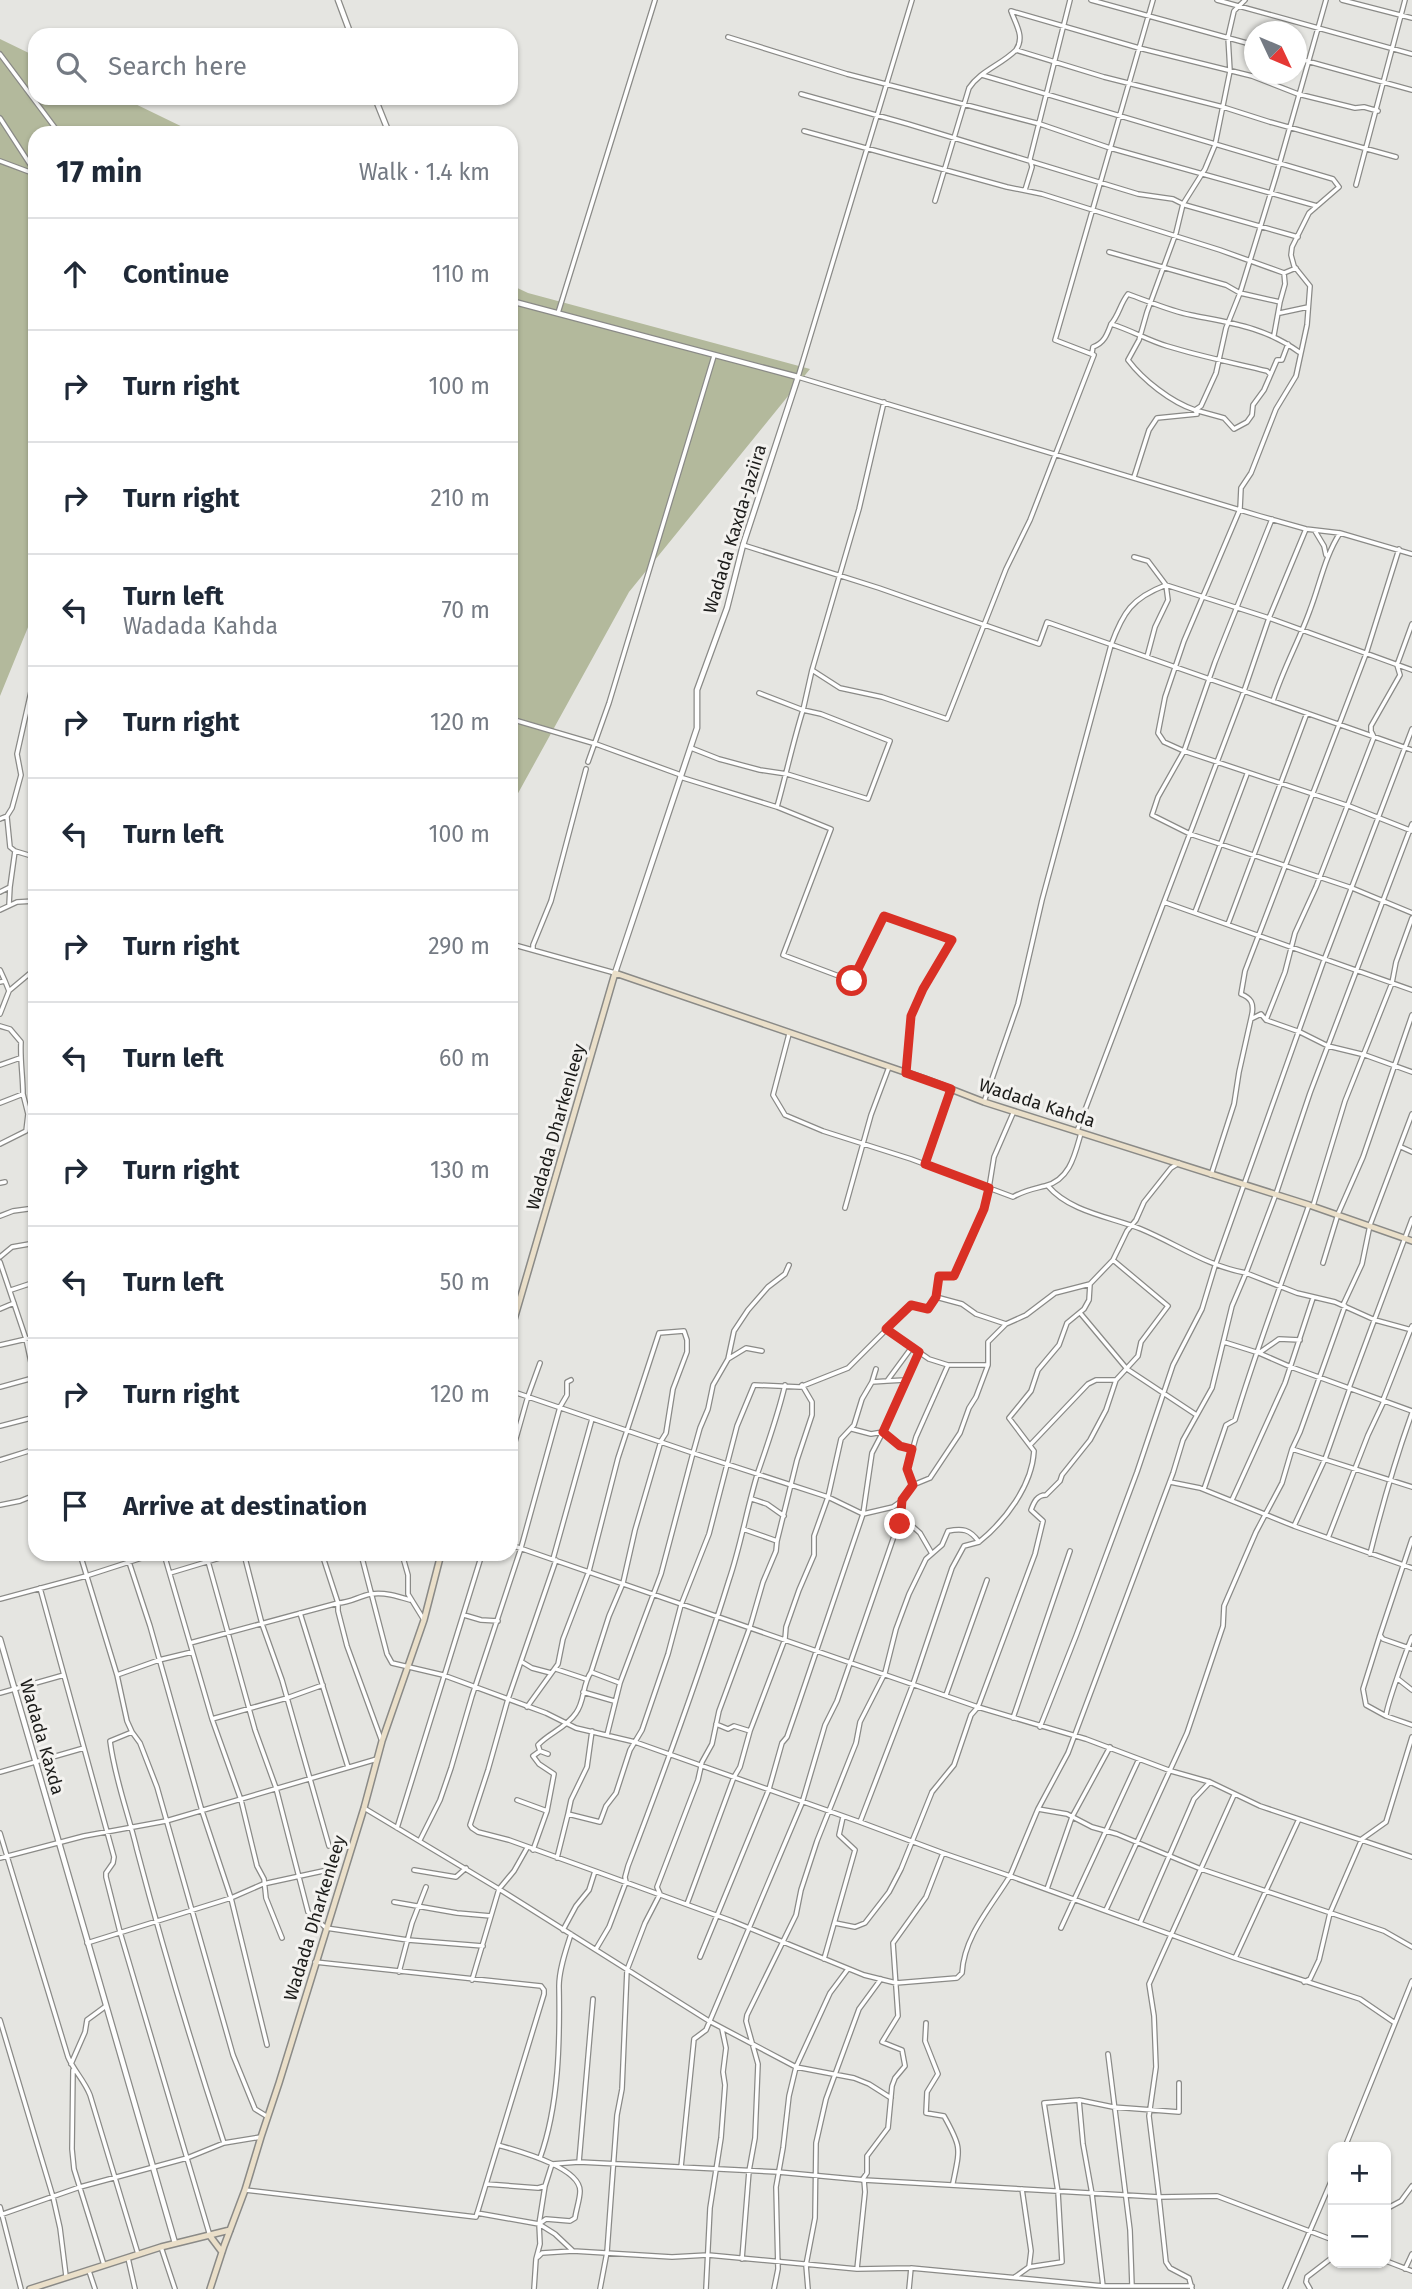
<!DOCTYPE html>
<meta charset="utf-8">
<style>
body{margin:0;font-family:"Fira Sans",sans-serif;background:#f2f2f3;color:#1f2937}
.controls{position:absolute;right:21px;bottom:21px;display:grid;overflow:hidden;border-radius:14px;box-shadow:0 2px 5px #0004}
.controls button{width:63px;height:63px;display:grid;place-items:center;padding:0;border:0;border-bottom:2px solid #e0e1e3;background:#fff;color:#1f2937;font:35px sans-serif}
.compass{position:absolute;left:1244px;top:21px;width:63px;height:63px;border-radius:50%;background:#fff;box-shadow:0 2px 5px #0004;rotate:134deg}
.stop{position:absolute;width:21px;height:21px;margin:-16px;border:5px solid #d93025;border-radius:50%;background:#fff}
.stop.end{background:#d93025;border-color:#fff;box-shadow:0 2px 7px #0008}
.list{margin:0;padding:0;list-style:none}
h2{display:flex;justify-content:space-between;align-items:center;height:91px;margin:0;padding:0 28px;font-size:30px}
h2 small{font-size:23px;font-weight:400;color:#747a83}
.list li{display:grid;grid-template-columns:46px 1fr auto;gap:21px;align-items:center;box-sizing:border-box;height:112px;padding:0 28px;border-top:2px solid #e0e1e3}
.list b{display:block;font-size:26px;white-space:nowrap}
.list p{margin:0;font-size:23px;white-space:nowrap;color:#747a83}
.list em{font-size:23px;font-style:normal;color:#747a83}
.icon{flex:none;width:38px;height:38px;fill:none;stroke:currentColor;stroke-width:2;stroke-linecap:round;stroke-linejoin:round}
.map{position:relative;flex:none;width:1412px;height:2289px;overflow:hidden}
.search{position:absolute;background:#fff;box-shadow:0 2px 5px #0004;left:28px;top:28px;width:490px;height:77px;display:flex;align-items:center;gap:18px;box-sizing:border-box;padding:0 24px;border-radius:21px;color:#747a83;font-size:26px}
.panel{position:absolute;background:#fff;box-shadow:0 2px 5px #0004;left:28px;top:126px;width:490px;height:1435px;border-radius:21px}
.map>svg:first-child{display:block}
.green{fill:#b3b99c}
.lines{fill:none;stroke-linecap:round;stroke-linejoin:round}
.minor-casing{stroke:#8a8a87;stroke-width:6}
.tertiary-casing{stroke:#8a8a87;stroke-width:7}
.secondary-casing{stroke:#8a8a87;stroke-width:8}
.minor{stroke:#fff;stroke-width:3.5}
.tertiary{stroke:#fff;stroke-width:4.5}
.secondary{stroke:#eadfc9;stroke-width:5}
.route{stroke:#d93025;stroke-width:9}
.labels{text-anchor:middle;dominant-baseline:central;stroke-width:6;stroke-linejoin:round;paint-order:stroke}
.street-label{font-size:18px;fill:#1c1c1a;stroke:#f3f2ef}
</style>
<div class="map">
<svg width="1412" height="2289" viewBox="0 0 1412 2289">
<rect width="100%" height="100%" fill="#e5e5e1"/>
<path class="green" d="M0 39 35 56V98H123L195 133H35V610L0 696Z
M511 285 528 293 810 369 629 592 511 806Z"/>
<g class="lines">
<g class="minor-casing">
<path id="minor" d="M912 0 798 377 1260 516 1306 529 1340 533 1412 554
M1091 0 1254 45
M1217 0 1412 54
M1245 0 1234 11 1228 37 1230 71 1215 145 1205 169 1183 204 1176 233 1147 312 1139 340 1128 360C1143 380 1171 402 1195 410L1201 406 1216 373 1226 328 1240 293 1276 176 1326 0
M1342 0 1412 18
M1011 11 1139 48 1252 76 1298 94 1355 108 1364 107 1378 111
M1011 11C1016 25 1025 37 1016 50
M728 37 847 74 1040 124 1110 148 1317 206
M0 54 59 133
M1296 58 1412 90
M982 75 1333 179 1339 187 1309 213 1292 247 1291 255 1294 266 1310 286 1307 325 1296 376 1276 409 1251 473 1241 488 1240 509 1184 641 1165 697 1158 733 1164 742 1184 751 1349 806 1412 831
M801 94 908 124 1138 194 1173 199 1185 205 1298 237
M0 118 35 172
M804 131 1007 187 1042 194 1220 250 1284 273
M0 161 35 174
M1356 185 1405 0
M1025 190 1032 167 1030 159 1070 0
M935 201 969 88C980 71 1001 65 1016 50L1104 77 1223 107 1270 122 1396 157
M1109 252 1226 285 1240 293 1280 302 1274 335
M35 275V278
M1280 302 1285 284 1284 273 1296 268
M558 313 655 0
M1280 313 1308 307
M1111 324C1119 315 1120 304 1128 294 1148 301 1170 311 1191 315 1231 323 1265 327 1299 352
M1092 353 1093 347C1104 343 1107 335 1111 324 1131 330 1147 340 1167 346 1199 356 1234 363 1267 371L1270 374
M1134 477 1149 430 1157 418 1197 414 1195 410 1224 418 1234 429 1247 422 1252 415 1253 405 1264 390 1277 360H1282L1288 344
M1272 519 1215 662 1184 751 1158 797 1152 815 1190 834 1352 888 1412 913
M1315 531 1324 546 1326 555
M743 545 879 588 1039 644 1047 622 1412 750
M1134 557 1148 561 1166 585 1269 618 1412 670
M812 670 840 688 882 697 947 719 1006 569 1030 520 1094 355 1055 340 1153 0
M759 693 803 710 812 670 859 509 884 402
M1273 701C1283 669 1299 641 1310 610 1320 584 1325 556 1340 533
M511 719 596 744 681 775
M691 748 719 759 760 770 787 774 868 799 890 741 821 714 803 710C793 742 786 775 777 807L831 829 783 955 852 981 884 916 952 940 923 989 911 1016 906 1073
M588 762 609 703 714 356
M680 777 777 807
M7 817 10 847 15 851
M0 819 7 816 12 808 21 775 17 754 35 674
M1412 824 1310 1093 1276 1194 1246 1273 1297 1293 1335 1302 1375 1320 1412 1330
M0 892 10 887 15 851 35 857
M1164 902 1412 990
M9 905 10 887
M0 910 17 902 35 901
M1195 912 1247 774
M1228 924 1307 713
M511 944 615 973
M533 950V945L551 901 586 769
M0 970 5 981
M0 982 5 981 9 991 0 1014
M10 990 35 969
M1251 1019 1261 1014 1266 1020 1285 972 1295 933 1316 887 1374 737 1371 731V726L1400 675 1397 665 1412 624
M1266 1020 1300 1032 1328 1046 1365 1055 1412 1072
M0 1026 10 1029 21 1042C20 1060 23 1077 23 1094L0 1103
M789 1034 773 1095 785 1115 823 1131 911 1159 989 1188 994 1157 1014 1111
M0 1065 20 1058
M984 1102 1018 1004 1042 900 1111 645C1123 612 1132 598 1166 585L1168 600 1155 627 1147 657
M1077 1131 1244 691 1269 618 1306 529
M0 1144 26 1131 28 1114 23 1094
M1401 1147 1412 1152
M925 1164 952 1089
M1211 1175 1234 1104 1239 1072 1252 1014C1254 1003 1251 998 1241 994L1245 971 1366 654 1399 549
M0 1183 5 1182
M1313 1206 1345 1101 1392 983 1396 962 1412 918
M845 1208 871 1115 889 1067
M0 1216 13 1211 35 1208
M0 1257 12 1247 35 1243
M0 1262 26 1339 35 1381
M1323 1263 1338 1214 1363 1157 1412 1015
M11 1290 35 1282
M936 1297 962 1304 976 1314 1006 1324
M1343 1305 1362 1264 1370 1225 1412 1114
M0 1309 14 1303
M1081 1314 1127 1369 1195 1414
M886 1329 929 1359 948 1365H988
M1224 1342 1259 1353 1279 1339 1300 1340
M0 1345 35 1337
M1259 1353 1291 1367 1412 1411
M728 1359 734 1331 748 1310 768 1287 785 1274 789 1265
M876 1369 872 1382 887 1381 912 1347
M887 1381 905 1380
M0 1387 33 1378
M1349 1388 1412 1219
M511 1391 693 1453 700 1428 708 1409 713 1385 728 1359 746 1348 762 1351
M1383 1400 1412 1326
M0 1426 35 1417
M852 1429 871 1434 883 1432 919 1352
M1031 1444 1088 1384 1096 1380H1116
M1292 1449 1412 1487
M511 1456 528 1396 540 1363
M0 1460 35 1449
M1170 1482 1200 1488 1294 1526 1412 1568
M913 1485 907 1469 916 1437 948 1365
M1204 1489 1226 1425 1235 1420C1257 1347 1284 1277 1309 1205
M752 1499 767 1504 784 1516
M903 1500 901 1516 920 1533 931 1552
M1232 1500 1285 1383 1313 1298
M0 1505 20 1501 35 1495
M1294 1526 1325 1459 1350 1388
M1328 1538 1368 1435 1384 1401
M1412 1539 1380 1635 1383 1639 1412 1649
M777 1541 797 1460 812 1415V1402L802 1385
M511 1545 978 1707 1086 1739 1171 1771 1210 1782 1260 1806 1412 1857
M80 1554 117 1675 127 1721 132 1732 140 1743 157 1787 233 2055 255 2109 268 2117
M164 1554 212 1719 241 1800 257 1866 264 1879 266 1898 282 1938
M206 1554 255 1730 276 1788 308 1912 326 1928 408 1940 483 1946
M244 1554 262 1624 282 1680 329 1846
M322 1554 338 1603V1611L347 1646 381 1739
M361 1554 387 1654 392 1663 443 1675 546 1713 576 1728 635 1742 860 1822 913 1684 952 1568 964 1546 979 1542
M402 1554 408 1575V1594L424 1620
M1370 1554C1382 1506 1395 1460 1412 1413
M553 1559 592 1419
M556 1560 508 1699 488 1770 470 1825 472 1828 478 1832 509 1840 595 1871 589 1890 576 1906 563 1930
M129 1562 150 1626 202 1811 231 1898 267 2045
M170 1573 233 1554
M40 1588 114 1857 113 1863 106 1873V1877L120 1932 210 2236
M0 1599 86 1576 154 1554
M300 1613 348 1767
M464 1615 481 1620 498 1621
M1380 1635 1363 1689 1366 1705 1386 1716 1412 1725
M190 1643 338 1603C350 1603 359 1596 371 1594 384 1592 397 1596 410 1600
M522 1662 532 1668 551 1673
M556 1669 586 1679
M591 1672 620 1683
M117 1675 159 1660 192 1652
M1398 1679 1412 1690
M583 1692 614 1701
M0 1693 64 1675
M946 1695 987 1580
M527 1707 558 1664 563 1639 589 1571 618 1458 659 1333 684 1331 687 1340V1352L673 1389 666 1433 661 1441 635 1530 623 1583 609 1616 591 1672C582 1685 585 1701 576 1713 566 1728 549 1733 538 1745L540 1751 548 1754
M1386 1716C1386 1707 1407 1649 1412 1637
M1013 1718 1070 1551
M212 1719 287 1698 323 1685
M716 1724 728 1729 734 1726 750 1731
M1040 1727 1076 1636 1137 1472 1173 1365 1202 1309 1215 1266 1324 960 1412 729
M132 1732 110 1741C115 1780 128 1812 137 1850 163 1949 192 2046 224 2143
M607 1735 620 1683 661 1574 693 1453 828 1497 863 1514 893 1507 903 1500 913 1485 930 1478 960 1433 969 1408 976 1397 988 1365V1342L1006 1324 1026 1315 1055 1293 1090 1284
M0 1772 84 1748
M1234 1795 1149 1984 1154 2016 1156 2067 1149 2116 1159 2197 1217 2196 1333 2240
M517 1800 547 1811
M364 1808 499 1889 514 1871 527 1848
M1038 1809 1067 1814 1092 1827 1117 1834 1201 1869 1384 1931 1412 1947
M568 1814 571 1800 587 1767 592 1731
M860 1822 943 1853
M397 1828 482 1554
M0 1833 68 2057C74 2071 84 2080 90 2095L138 2254
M420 1840 440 1800 451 1768 472 1696 521 1548 560 1407 567 1395V1382L571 1380
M533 1850 547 1811 554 1774 539 1764 533 1756 540 1751
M0 1858 84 1836 166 1821 377 1759
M557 1858 568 1814 600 1822 606 1806 616 1793 630 1750 642 1730 668 1654 681 1605 709 1534 737 1426 754 1385 800 1387 848 1368 911 1305 927 1309 936 1297 939 1276H954L984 1209 989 1188 1013 1197C1025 1190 1033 1189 1045 1186 1070 1180 1075 1154 1081 1133
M414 1870 456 1877 466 1868
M595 1871 732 1921 864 1975 896 1983 957 1978 962 1973C964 1936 991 1907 1010 1876L1235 1958 1360 1999 1395 2023
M1047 1889 1072 1817 1110 1747
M394 1902 457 1913 491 1916
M687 1904 734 1777 740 1767 750 1731 785 1639 786 1627 799 1590 814 1555V1536L828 1497 841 1439 854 1425 862 1399 872 1382
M1106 1910 1187 1733 1223 1626 1224 1606 1256 1532 1282 1483 1292 1449 1300 1432 1345 1306
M835 1923 855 1927 865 1923 889 1892 901 1869 932 1792 954 1765 971 1715 978 1707 1035 1554 1043 1521 1031 1510C1034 1502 1037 1495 1046 1495L1060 1481 1062 1475 1090 1440 1106 1410 1116 1380 1138 1356 1141 1342 1168 1306 1113 1260
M1140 1923 1194 1799 1210 1782
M1061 1928 1139 1759
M87 1943 231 1898 263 1884 323 1871
M596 1949 609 1927 626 1882 625 1877 628 1866C664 1772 699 1677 729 1580 741 1545 747 1507 758 1472 768 1443 778 1415 785 1385
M700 1957 769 1789 782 1743 787 1737 796 1711 863 1514 872 1453 883 1432 900 1446 912 1449
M1235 1958 1299 1819
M824 1959 855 1850 839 1835 843 1817
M399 1972 412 1923 426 1887
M472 1980 499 1889 709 2021 796 2067 854 2078 869 2084 891 2098
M1304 1982 1310 1979 1319 1960 1330 1913 1362 1839 1386 1822 1412 1737
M0 2020 53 2197 60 2228 66 2276
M926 2023 925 2041 938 2074 927 2092 926 2113 944 2116C962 2148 960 2148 953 2183
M1108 2054 1130 2230 1132 2286
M71 2064 85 2032 87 2020 106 2006
M73 2070 72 2149 74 2169 104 2265
M1079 2100 1083 2144 1092 2194 1103 2286
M498 2145C518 2151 580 2167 580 2191 580 2199 576 2210 575 2218L570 2221 546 2219 539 2224
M1345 2147 1412 1981
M540 2158C559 2105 560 2042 559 1986 559 1969 566 1950 571 1934
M579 2162 593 1999
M681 2167 694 2039 706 2030 802 1803 825 1725 837 1701 901 1516
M862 2180 867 2173V2156L888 2128 892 2086 895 2078 905 2066 902 2050 882 2042 898 2016 893 1943 926 1897 943 1853 1010 1876 1038 1809 1068 1753 1173 1473 1183 1440 1212 1388 1232 1306 1246 1273C1207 1266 1177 1244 1141 1229 1111 1217 1070 1212 1048 1186
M864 2180 865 2192 857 2269 911 2268 909 2289
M486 2184 538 2188 545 2186 552 2164 579 2162 778 2172 864 2180 1159 2197 1166 2262 1170 2268 1189 2278 1192 2289
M245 2190 476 2217 544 1994V1990L541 1986 315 1962
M0 2207 21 2289
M1386 2209 1401 2201 1412 2186
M477 2213 539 2224 555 2234 573 2251 672 2257 708 2255 857 2269
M0 2215 80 2187 187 2158 224 2143 261 2137
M161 2247 175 2289
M538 2257 542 2253 573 2251
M128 2258 135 2289
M742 2259 749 2171 755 2138 758 2064 746 2021 747 2015 796 1915 801 1890 817 1841 856 1743 860 1722 885 1673 896 1629 909 1594 926 1559 942 1545 948 1531C962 1528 970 1529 979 1542 1005 1521 1032 1486 1034 1451L1009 1418 1031 1391 1038 1370 1059 1345 1067 1323 1084 1309 1089 1300 1090 1284 1113 1260 1127 1231 1136 1220 1144 1202 1171 1168 1179 1163
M1386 2261 1412 2271
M1029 2267 1062 2262 1058 2192 1044 2103 1079 2100 1113 2107 1179 2112V2083
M911 2268 1103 2286H1192
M1405 2269 1412 2254
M89 2271 95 2289
M1015 2277 1029 2267 1031 2251 1022 2189
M534 2289 536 2259 540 2244 539 2224 545 2186
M600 2289 607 2252 617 2115 622 2089 627 1970 645 1923 660 1894 657 1887 698 1780 702 1762 712 1744 719 1711 750 1627 763 1582 776 1551 777 1541 743 1529
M706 2289 710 2208 721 2138 725 2085 723 2072 726 2048 722 2029
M774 2289 778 2269 776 2187 783 2148 789 2096 796 2067 830 1993 848 1969
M808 2289 806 2265 815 2218 816 2143 826 2099 859 2009 881 1979
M1285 2289 1333 2177
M1310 2289 1306 2282 1307 2277 1333 2257"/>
</g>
<g class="tertiary-casing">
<path id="tertiary" d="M338 0 351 35
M375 98 389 133
M511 301 798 377 743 545 727 608 697 690V728L615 973
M0 1639 175 2243"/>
</g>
<g class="secondary-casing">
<path id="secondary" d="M511 1330 615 973 925 1079 984 1102 1309 1205 1412 1241
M210 2236 222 2252
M30 2289 161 2247 230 2230
M210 2289 224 2246 245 2190 261 2137 279 2083 364 1808 382 1741 424 1620 441 1554"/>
</g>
<use href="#minor" class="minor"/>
<use href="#tertiary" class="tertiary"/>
<use href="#secondary" class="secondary"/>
</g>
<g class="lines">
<path class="route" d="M852 981 884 916 952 940 923 989 911 1016 906 1073 951 1089 925 1164 989 1188 984 1209 954 1276H939L936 1297 928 1309 911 1305 886 1329 919 1352 883 1432 900 1446 912 1449 907 1469 913 1485 902 1500 900 1524"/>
</g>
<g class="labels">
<g class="street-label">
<text transform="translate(735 529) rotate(-73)">Wadada Kaxda-Jaziira</text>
<text transform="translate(1037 1103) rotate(18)">Wadada Kahda</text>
<text transform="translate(556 1127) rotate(-74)">Wadada Dharkenleey</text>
<text transform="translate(42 1737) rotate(74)">Wadada Kaxda</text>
<text transform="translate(315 1918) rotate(-73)">Wadada Dharkenleey</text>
</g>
</g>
</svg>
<div class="controls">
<button>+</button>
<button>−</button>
</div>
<svg class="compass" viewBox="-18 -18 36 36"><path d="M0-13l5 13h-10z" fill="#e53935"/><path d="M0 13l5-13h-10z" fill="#747a83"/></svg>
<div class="stop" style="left:852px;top:981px"></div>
<div class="stop end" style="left:900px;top:1524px"></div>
<div class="search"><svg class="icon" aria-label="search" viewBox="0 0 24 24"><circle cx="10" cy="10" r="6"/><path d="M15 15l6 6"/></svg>Search here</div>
<section class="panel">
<h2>17 min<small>Walk · 1.4 km</small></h2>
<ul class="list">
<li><svg class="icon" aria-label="ahead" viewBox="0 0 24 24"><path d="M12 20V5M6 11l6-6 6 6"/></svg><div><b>Continue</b></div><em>110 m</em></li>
<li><svg class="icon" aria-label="right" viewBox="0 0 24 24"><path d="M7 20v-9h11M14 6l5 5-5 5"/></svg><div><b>Turn right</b></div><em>100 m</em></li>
<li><svg class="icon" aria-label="right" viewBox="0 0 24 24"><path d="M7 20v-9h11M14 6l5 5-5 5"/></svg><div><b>Turn right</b></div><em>210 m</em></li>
<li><svg class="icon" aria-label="left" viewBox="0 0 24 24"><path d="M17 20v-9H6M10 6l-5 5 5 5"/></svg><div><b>Turn left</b><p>Wadada Kahda</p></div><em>70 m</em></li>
<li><svg class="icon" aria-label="right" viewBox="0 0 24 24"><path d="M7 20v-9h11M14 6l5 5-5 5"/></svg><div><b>Turn right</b></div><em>120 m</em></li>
<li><svg class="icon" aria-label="left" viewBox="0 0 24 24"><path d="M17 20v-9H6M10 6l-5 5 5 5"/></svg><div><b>Turn left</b></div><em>100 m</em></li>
<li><svg class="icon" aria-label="right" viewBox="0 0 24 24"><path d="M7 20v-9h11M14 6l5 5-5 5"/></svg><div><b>Turn right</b></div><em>290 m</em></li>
<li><svg class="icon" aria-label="left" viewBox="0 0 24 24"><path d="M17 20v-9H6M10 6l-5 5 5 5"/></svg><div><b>Turn left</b></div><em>60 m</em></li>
<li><svg class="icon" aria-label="right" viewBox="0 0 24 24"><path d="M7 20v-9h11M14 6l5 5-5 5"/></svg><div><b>Turn right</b></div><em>130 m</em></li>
<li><svg class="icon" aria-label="left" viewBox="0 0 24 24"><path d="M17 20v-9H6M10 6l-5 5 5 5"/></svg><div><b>Turn left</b></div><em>50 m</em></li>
<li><svg class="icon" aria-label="right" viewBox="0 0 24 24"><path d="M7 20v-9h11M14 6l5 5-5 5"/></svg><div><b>Turn right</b></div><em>120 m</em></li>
<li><svg class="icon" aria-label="arrive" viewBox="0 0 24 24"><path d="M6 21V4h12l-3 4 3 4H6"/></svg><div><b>Arrive at destination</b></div></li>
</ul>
</section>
</div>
